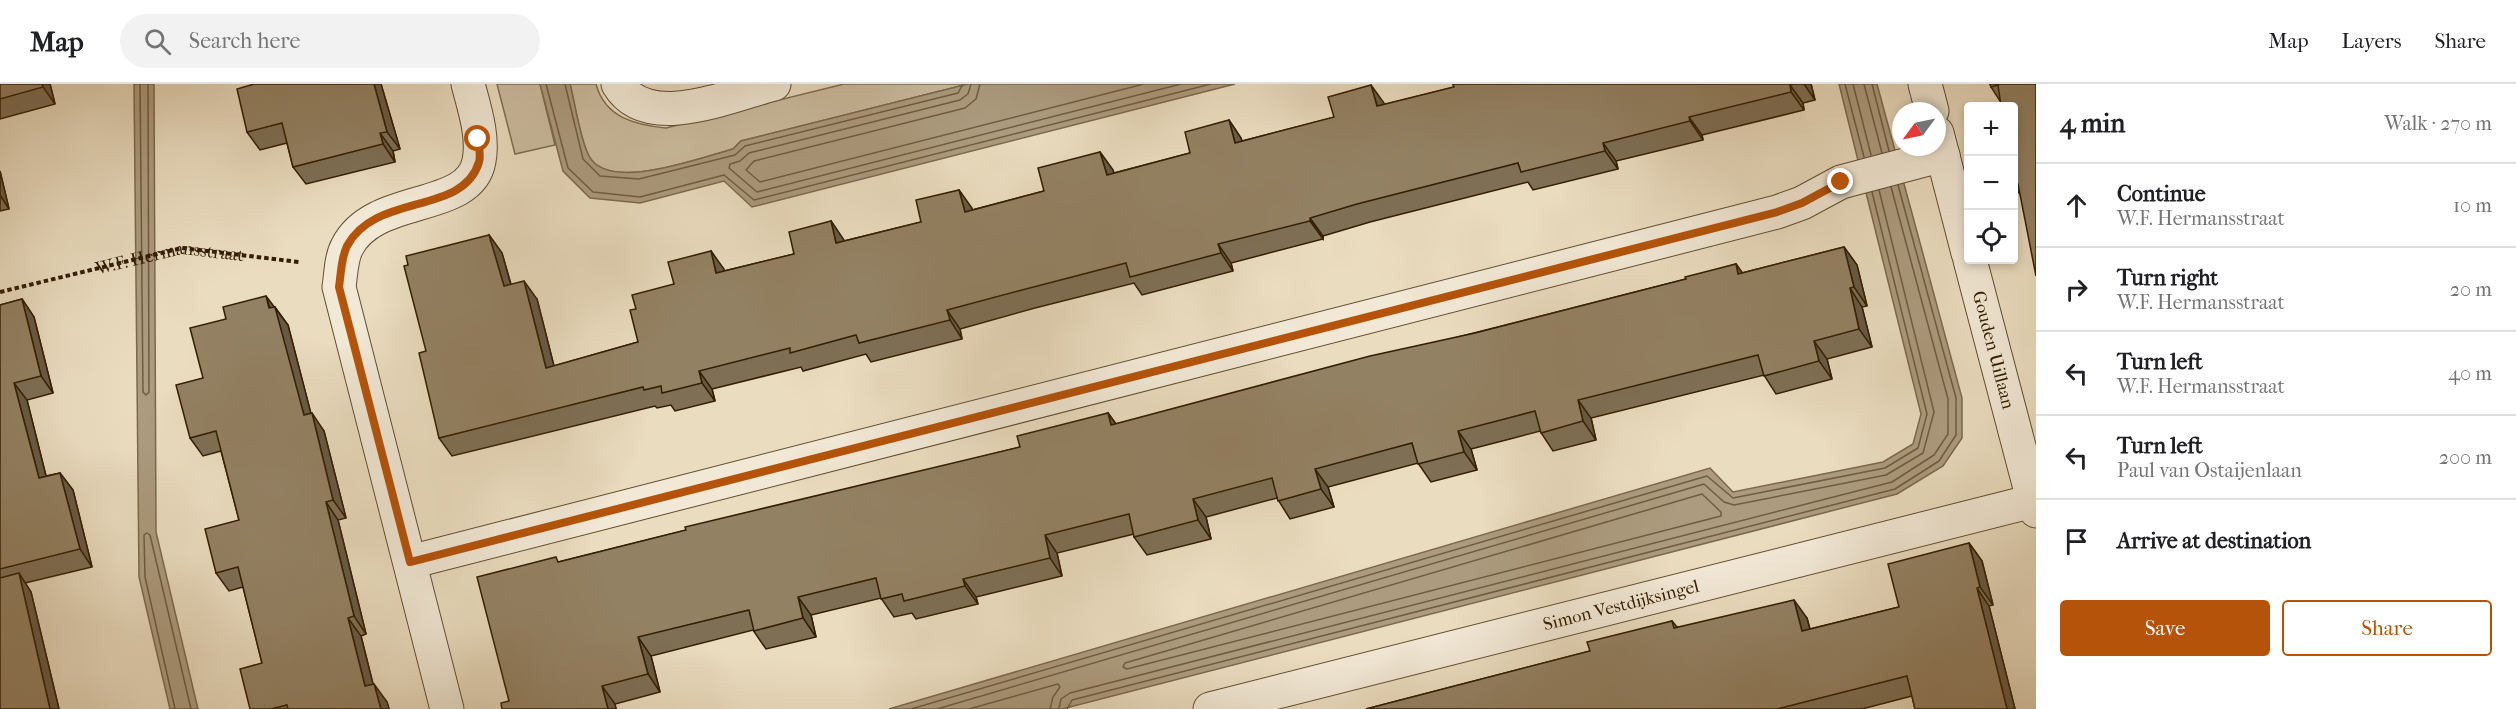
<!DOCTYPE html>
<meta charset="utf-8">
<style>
body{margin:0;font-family:"IM FELL French Canon",serif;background:#f2f2f2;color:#202124}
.controls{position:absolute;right:18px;top:18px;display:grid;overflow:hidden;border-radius:6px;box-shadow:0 3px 9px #0003}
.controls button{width:54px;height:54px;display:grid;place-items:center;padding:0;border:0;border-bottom:2px solid #e0e0e0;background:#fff;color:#202124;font:30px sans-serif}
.compass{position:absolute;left:1892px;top:18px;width:54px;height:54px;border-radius:50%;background:#fff;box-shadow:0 3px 9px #0003;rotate:237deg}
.stop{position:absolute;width:18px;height:18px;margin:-14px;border:4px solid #b45309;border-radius:50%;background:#fff}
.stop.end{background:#b45309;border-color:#fff;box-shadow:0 2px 6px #0008}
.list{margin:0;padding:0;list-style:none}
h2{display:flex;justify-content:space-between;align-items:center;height:78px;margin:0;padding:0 24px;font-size:26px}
h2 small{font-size:20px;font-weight:400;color:#757577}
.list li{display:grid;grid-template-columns:39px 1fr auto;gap:18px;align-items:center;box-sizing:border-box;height:84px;padding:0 24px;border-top:2px solid #e0e0e0}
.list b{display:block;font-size:22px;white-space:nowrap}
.list p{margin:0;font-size:20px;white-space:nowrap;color:#757577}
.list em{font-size:20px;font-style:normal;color:#757577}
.actions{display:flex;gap:12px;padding:18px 24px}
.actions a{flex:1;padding:14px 0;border:2px solid #b45309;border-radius:6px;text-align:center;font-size:21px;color:#b45309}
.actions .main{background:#b45309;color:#fff}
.icon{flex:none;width:33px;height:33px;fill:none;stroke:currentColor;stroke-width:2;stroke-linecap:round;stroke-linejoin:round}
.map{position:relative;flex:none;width:2036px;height:625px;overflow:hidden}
header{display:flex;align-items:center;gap:36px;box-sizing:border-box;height:84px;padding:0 30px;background:#fff;border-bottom:2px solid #e0e0e0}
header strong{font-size:28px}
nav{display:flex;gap:33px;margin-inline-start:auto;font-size:21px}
.search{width:420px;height:54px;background:#f2f2f2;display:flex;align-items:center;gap:15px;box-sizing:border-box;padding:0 21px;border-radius:33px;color:#757577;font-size:22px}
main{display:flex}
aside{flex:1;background:#fff}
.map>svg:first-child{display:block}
.green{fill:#cbbc9f;stroke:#806d50;stroke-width:1.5}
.water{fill:#ac9b7e;stroke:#7c694c;stroke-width:1.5}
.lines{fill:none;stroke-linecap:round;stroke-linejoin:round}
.shore{stroke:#705c3f;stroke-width:1.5}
.street-casing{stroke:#624e30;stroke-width:35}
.path{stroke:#341e00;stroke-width:4;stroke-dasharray:4.5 3;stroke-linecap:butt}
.street{stroke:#f1e8d5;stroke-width:33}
.wall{fill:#7e6f55;stroke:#341e00;stroke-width:1.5}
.shaded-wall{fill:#675a45;stroke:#341e00;stroke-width:1.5}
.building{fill:#938163;stroke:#341e00;stroke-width:1.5}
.route{stroke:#b45309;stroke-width:8}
.labels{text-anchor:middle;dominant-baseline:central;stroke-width:5;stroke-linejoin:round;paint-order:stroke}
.street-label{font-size:18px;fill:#341e00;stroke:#f1e8d5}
</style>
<header>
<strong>Map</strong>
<div class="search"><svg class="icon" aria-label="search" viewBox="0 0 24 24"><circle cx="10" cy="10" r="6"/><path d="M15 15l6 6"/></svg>Search here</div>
<nav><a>Map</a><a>Layers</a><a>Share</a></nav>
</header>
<main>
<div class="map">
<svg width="2036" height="625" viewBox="0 0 2036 625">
<rect width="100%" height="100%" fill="#eadcbf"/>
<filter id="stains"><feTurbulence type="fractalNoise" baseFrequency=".00333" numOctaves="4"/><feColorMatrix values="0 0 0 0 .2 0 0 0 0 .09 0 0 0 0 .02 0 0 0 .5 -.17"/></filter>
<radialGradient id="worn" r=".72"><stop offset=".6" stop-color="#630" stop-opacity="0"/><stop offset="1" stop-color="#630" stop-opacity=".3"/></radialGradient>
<g class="green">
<path d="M497 0H540L555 61 515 70Z"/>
<path d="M570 0H596C605 34 636 41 666 44L844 0H968L741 57 733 65C702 73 608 109 589 72 580 56 575 19 570 0Z"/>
</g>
<g class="water">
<path d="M134 0H154L156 448 198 625H170L139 493Z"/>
<path d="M540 0H570C575 19 580 56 589 72 608 109 702 73 733 65L741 57 968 0H1235L752 123 724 97 640 119 590 114 563 87Z"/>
<path d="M1839 0H1877L1962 314V354L1943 382 1897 410 1062 625H889L1710 384 1733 408 1883 378 1913 360 1921 330Z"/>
</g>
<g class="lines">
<g class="shore">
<path d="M140 0 143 308 146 311 149 308 148 0"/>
<path d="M546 0 568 84 593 108 640 113 724 91 754 116 1211 0"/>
<path d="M565 0 583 75 600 92 639 95 735 71 745 62 958 9 963 0"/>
<path d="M971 0 968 10 960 16 749 69 740 77 730 80 729 84 757 108 1181 0"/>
<path d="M980 0 976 15 965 24 754 77 746 86 760 98 1144 0"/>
<path d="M1845 0 1864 73"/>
<path d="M1853 0 1871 71"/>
<path d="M1864 0 1882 69"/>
<path d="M1872 0 1889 67"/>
<path d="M1702 410 1721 428V432L1127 585 1123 583 1125 579Z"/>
<path d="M175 625 145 493 144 451 147 449 150 451 191 625"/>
<path d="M911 625 1707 392 1733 414 1885 384 1918 364 1927 330 1872 108"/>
<path d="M937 625 1704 400 1724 418 1734 421 1886 391 1923 369 1934 328 1879 106"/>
<path d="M969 625 1058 600 1060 603 1053 613 1050 625"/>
<path d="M1059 625 1061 615 1070 609 1892 398 1934 371 1948 350V315L1891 103"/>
<path d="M1067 625 1072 616 1895 405 1939 377 1956 351V314L1898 101"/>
</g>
<g class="street-casing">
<g id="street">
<path d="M618 0C647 49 731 11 774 0"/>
<path d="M1925 0 1932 27"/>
<path d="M1937 49 1968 169"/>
<path id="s2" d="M1970 176 2036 427"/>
<path d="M410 478 1777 128 1802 119 1841 98 1943 71"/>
<path d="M447 625 339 203C341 190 341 174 347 163 374 109 470 129 479 77 484 53 474 23 468 0"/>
<path id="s3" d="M1210 625 2033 417"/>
</g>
</g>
<path class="path" id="s1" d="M0 208 182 164 299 178"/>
<use href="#street" class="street"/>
</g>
<g class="wall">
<path d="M0 0H50L55 20 0 35Z"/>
<path d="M381 0 400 65 393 67 395 78 306 100 293 83 287 59 260 66 247 48Z"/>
<path d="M1453 0H1811L1815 16 1803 19 1804 26 1702 51 1703 56 1616 77 1618 85 1533 106 1528 98 1370 138 1323 152V155L1231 179 1233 187 1142 211 1134 199 1035 224 960 245 962 255 871 278 866 270 803 287 801 283 712 305 715 317 675 327 671 321 657 324 655 322 452 372 439 354 426 267 489 151 502 169 511 200 537 215 554 282 638 258 636 225 674 200 711 167 724 187 794 170 831 137 844 157 921 138 959 106 972 126 1044 107 1100 68 1113 86 1114 89 1190 69 1229 36 1241 54 1242 57 1454 3Z"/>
<path d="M1990 0H2036L2020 110 2014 102 2013 22 2000 17 1991 3Z"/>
<path d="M0 87 9 125 0 127Z"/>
<path d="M1844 163 1857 181 1867 222 1862 223 1872 263 1827 275 1832 295 1776 310 1764 291 1591 334 1596 356 1553 367 1540 347 1510 355 1471 365 1477 386 1431 398 1418 379 1328 403 1334 423 1290 435 1277 414 1206 433 1211 455 1147 471 1134 453V450L1057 469 1062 492 976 513 978 520 916 535 912 529 894 533 881 514 811 531 816 553 766 565 753 546 651 572 660 608 615 620 616 625H502L509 617 559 478 1020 363 1108 329 1116 340 1686 195 1736 180 1742 189Z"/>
<path d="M22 215 34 233 53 309 27 316 46 392 60 389 73 406 92 483 25 499 31 508 59 625H0V221Z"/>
<path d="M275 223 288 241 311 330 324 347 346 434 338 436 366 550 361 552 373 600 387 618 389 625H250L262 579 243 503 229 507 216 489 239 436 221 367 203 372 190 354 203 294Z"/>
<path d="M1969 459 1982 477 1993 521 1989 522 2015 625H1915L1912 612 1862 625H1366L1590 567 1672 537 1677 543 1807 534 1810 545 1899 523Z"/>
</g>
<g class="shaded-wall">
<path d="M42 0H50L55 20 43 3Z"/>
<path d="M374 0H381L400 65 387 48Z"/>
<path d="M1804 0H1811L1815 16Z"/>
<path d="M1371 1 1384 19 1390 40 1377 22Z"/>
<path d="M1790 1 1803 19 1804 26 1791 8Z"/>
<path d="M1689 33 1702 51 1703 56 1690 37Z"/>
<path d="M1229 36 1241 54 1248 77 1235 59Z"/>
<path d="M380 49 393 67 395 78 383 60Z"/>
<path d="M1603 59 1616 77 1618 85 1605 67Z"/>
<path d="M1100 68 1113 86 1119 109 1107 91Z"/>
<path d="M0 87 9 125 0 111Z"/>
<path d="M959 106 972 124 978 146 965 128Z"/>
<path d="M1310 134 1323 152V155L1310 137Z"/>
<path d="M831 137 844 156 849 177 836 159Z"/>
<path d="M489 151 502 169 516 220 504 202Z"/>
<path d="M1218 160 1231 179 1233 187 1221 169Z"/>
<path d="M1844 163 1857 181 1867 222 1854 203Z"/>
<path d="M711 167 724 185 729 207 716 189Z"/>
<path d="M1736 180 1749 198 1738 190Z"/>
<path d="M524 197 537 215 559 302 546 284Z"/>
<path d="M1850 204 1862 223 1872 263 1859 245Z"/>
<path d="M266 212 288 241 316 349 304 331Z"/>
<path d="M22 215 34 233 53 309 41 292Z"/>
<path d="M947 226 960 245 962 255 950 236Z"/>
<path d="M1814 257 1827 275 1832 295 1819 277Z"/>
<path d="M699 287 712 305 715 317 702 299Z"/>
<path d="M14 299 27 316 51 412 39 394Z"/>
<path d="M1578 316 1591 334 1596 356 1583 337Z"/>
<path d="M312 329 324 347 346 434 333 416Z"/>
<path d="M1108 329 1121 347 1111 341Z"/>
<path d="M1458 347 1471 365 1477 386 1464 368Z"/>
<path d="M1315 385 1328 403 1334 423 1321 405Z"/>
<path d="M60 389 73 406 92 483 80 465Z"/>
<path d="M1193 415 1206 433 1211 455 1198 436Z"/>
<path d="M326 418 338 436 366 550 354 532Z"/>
<path d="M1045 451 1057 469 1062 492 1050 474Z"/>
<path d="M1969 459 1982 477 1993 521 1980 503Z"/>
<path d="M19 489 31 508 59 625H50Z"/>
<path d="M963 495 976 513 978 520 965 502Z"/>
<path d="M1977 504 1989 522 2015 625H2007Z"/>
<path d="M798 513 811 531 816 553 803 534Z"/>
<path d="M1794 516 1807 534 1815 565 1802 547Z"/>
<path d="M348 534 361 552 378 620 365 602Z"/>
<path d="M638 553 651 572 660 608 648 590Z"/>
<path d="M374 600 387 618 389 625H381Z"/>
<path d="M602 602 615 620 616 625H608Z"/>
</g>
<g class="building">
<path d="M0 0H42L43 3 0 15Z"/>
<path d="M254 0H374L387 48 380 49 383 60 293 83 282 39 247 48 237 5Z"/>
<path d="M1453 0H1794L1790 1 1791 8 1689 33 1690 37 1603 59 1605 67 1521 88 1518 79 1357 120 1310 134V137L1218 160 1221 169 1130 193 1126 179 1022 206 947 226 950 236 859 259 856 251 790 269V264L699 287 702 299 662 309 661 302 644 306 643 303 439 354 419 269 426 267 404 182 408 181 406 172 489 151 504 202 524 197 546 284 638 258 630 226 636 225 632 211 674 200 668 178 711 167 716 189 794 170 789 148 831 137 836 159 921 138 916 116 959 106 965 128 1044 107 1038 84 1100 68 1107 91 1190 69 1185 48 1229 36 1235 59 1334 33 1328 13 1371 1 1377 22 1454 3Z"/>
<path d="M1990 0H2036V192L2018 100 2014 102 2013 22H2001L1998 1 1991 3Z"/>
<path d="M1844 163 1854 203 1850 204 1859 245 1814 257 1819 277 1764 292 1758 271 1578 316 1583 337 1541 349 1535 327 1497 337 1458 347 1464 368 1418 380 1412 359 1315 385 1321 405 1278 417 1272 394 1193 415 1198 436 1134 453 1129 430 1045 451 1050 474 963 495 965 502 904 517 902 510 881 515 876 494 798 513 803 534 754 547 749 526 638 553 648 590 602 602 608 625H502L501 619 509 617 477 493 556 473 558 478 686 446 685 443 1020 363 1017 352 1108 329 1111 341 1370 272 1475 249 1686 195 1685 193 1736 180 1738 190Z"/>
<path d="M266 212 269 224 275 223 304 331 312 329 333 416 326 418 354 532 348 534 365 602 374 600 381 625H288L287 621 271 625H250L240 585 262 579 238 483 216 489 205 445 239 436 216 347 190 354 176 301 203 294 190 244 226 235 223 223Z"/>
<path d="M22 215 41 292 14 299 39 394 60 389 80 465 0 485V221Z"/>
<path d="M1969 459 1980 503 1977 504 2007 625H1915L1907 592 1777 625H1366L1590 567 1587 558 1672 537 1674 544 1794 516 1802 547 1899 523 1888 480Z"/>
<path d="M19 489 50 625H0V494Z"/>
</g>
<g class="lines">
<path class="route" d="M478 55C479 62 481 72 479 78 463 132 376 108 347 162 341 174 341 190 339 203L410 478 1777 128 1802 119 1841 98"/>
</g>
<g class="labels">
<g class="street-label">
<text stroke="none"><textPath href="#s1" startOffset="174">W.F. Hermansstraat</textPath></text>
<text stroke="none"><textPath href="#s2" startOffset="93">Gouden Uillaan</textPath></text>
<text stroke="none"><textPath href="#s3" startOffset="424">Simon Vestdijksingel</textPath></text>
</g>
</g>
<rect width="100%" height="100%" filter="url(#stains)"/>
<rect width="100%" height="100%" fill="url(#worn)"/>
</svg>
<div class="controls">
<button>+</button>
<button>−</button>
<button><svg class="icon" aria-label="locate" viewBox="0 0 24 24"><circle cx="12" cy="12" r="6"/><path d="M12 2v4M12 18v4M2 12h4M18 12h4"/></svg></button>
</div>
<svg class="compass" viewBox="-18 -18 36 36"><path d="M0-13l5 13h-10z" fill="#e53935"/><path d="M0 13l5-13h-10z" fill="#757577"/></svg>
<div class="stop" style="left:478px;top:55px"></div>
<div class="stop end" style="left:1841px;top:98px"></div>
</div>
<aside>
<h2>4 min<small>Walk · 270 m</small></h2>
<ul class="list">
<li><svg class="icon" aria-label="ahead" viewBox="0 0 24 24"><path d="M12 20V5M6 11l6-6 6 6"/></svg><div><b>Continue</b><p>W.F. Hermansstraat</p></div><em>10 m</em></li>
<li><svg class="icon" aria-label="right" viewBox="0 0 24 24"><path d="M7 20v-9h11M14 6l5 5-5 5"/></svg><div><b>Turn right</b><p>W.F. Hermansstraat</p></div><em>20 m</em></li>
<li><svg class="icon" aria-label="left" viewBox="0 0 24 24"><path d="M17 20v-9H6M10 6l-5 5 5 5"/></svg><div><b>Turn left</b><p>W.F. Hermansstraat</p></div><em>40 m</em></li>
<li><svg class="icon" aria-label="left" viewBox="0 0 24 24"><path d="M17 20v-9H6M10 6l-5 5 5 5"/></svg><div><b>Turn left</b><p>Paul van Ostaijenlaan</p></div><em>200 m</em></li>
<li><svg class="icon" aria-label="arrive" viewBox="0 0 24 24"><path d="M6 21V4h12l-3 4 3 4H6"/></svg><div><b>Arrive at destination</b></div></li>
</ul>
<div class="actions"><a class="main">Save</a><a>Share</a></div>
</aside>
</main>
